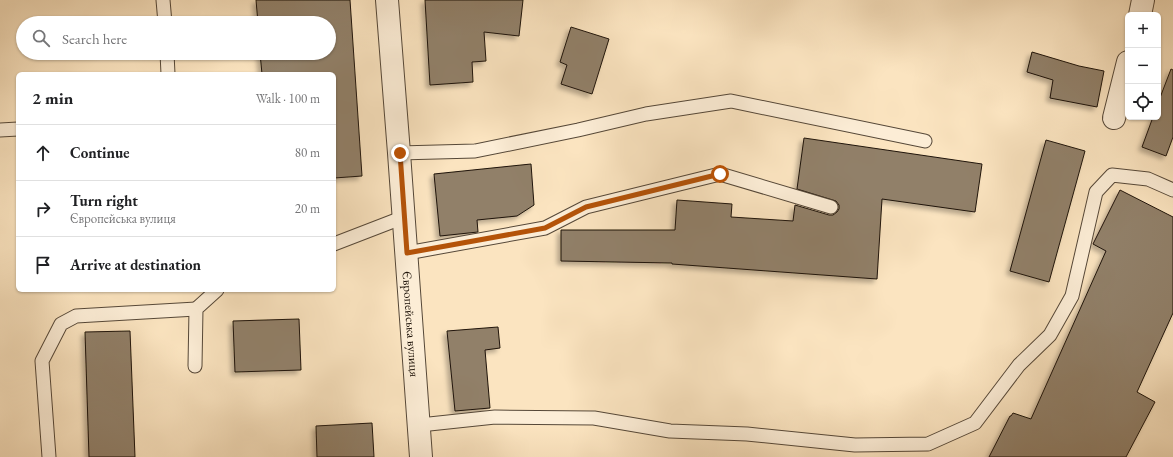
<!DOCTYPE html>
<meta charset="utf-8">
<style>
body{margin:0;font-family:"EB Garamond",serif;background:#f6f6f6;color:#202124}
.controls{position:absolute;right:12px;top:12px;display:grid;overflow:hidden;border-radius:6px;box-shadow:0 1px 3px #0004}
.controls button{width:36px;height:36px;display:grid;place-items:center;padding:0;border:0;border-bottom:1px solid #e0e0e0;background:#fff;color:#202124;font:20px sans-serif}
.stop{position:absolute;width:12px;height:12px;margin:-9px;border:3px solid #b45309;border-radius:50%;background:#fff}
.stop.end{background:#b45309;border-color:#fff;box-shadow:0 1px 4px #0008}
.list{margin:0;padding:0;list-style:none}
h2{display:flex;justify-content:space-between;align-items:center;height:52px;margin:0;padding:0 16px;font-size:17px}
h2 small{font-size:13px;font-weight:400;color:#757577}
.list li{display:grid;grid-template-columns:26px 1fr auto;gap:12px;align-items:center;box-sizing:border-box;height:56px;padding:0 16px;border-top:1px solid #e0e0e0}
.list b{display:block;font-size:15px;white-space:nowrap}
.list p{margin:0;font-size:13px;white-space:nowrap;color:#757577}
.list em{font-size:13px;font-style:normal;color:#757577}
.icon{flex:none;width:22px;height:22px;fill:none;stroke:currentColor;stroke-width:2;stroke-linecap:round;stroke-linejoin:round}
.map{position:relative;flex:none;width:1173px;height:457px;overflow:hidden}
.search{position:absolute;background:#fff;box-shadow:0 1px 3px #0004;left:16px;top:16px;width:320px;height:44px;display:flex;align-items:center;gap:10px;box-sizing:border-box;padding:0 14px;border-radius:22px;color:#757577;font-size:15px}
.panel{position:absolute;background:#fff;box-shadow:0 1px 3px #0004;left:16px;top:72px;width:320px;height:220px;border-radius:6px}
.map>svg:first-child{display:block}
.building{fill:#918069;stroke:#1f140a;filter:url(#shadow)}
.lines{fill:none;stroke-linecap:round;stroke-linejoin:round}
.lane-casing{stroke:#564838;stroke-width:15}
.street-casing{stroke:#564838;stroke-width:24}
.lane{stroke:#fcedd6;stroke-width:13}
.street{stroke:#fcedd6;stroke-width:22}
.route{stroke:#b45309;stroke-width:5}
.labels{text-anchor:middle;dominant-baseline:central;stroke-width:3;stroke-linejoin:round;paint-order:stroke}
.street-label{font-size:13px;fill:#1f140a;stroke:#fcedd6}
</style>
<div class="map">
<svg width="1173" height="457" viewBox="0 0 1173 457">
<defs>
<filter id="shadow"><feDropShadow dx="-3.5" dy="3.5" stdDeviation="2" flood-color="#0004"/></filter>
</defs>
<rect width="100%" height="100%" fill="#fbe4c0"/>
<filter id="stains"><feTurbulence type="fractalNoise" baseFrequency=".005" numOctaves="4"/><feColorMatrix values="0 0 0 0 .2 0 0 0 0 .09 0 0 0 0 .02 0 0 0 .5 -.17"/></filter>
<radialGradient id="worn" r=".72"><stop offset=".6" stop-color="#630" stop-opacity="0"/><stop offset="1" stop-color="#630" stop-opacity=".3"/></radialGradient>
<g class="building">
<path d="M256 0H350L362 176 334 178V74H262L260 53H329V23H258Z"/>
<path d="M425 0H523L519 36 484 32 486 61 472 62 473 82 430 85Z"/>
<path d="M571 27 609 39 592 94 561 84 567 65 560 62Z"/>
<path d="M1032 52 1079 66 1104 71 1097 107 1050 98 1053 80 1027 72Z"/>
<path d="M1171 69 1173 70V137L1166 156 1142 147 1153 117H1158V103Z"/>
<path d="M804 138 982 164 975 212 882 199 877 279 672 264V263L561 261V230H675L677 200 732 204 731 217 793 221 795 205 829 215H833L837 212 839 209V205L836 201 797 189Z"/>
<path d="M1046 140 1085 151 1049 282 1010 271Z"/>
<path d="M531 164 534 205 517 216 477 220 478 232 440 236 434 174Z"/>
<path d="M1120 190 1173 217V313L1137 392 1155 402 1126 457H989L1010 416H1011L1013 413 1031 419 1106 251 1093 244Z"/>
<path d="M299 319 301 370 235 372 233 321Z"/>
<path d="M498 327 500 348 485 350 490 408 455 411 447 331Z"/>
<path d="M130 331 135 457H89L85 332Z"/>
<path d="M372 423 374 457H317L316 426Z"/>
</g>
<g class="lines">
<g class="lane-casing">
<g id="lane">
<path d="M163 0 165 23"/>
<path d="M167 53 168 74"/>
<path d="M0 130 18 129"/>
<path d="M399 153 475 151 578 130 646 114 731 101 925 141"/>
<path d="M334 244 404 217"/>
<path d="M407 253 545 228 586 207 720 174 831 207"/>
<path d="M195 366 196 309 217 290"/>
<path d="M420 425 495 417 594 418 670 431 747 434 855 445 928 444 975 423 1019 365 1050 335 1072 296 1096 192 1112 175 1148 179 1173 190"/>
<path d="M49 457 42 361 61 324 76 316 196 309"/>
</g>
</g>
<g class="street-casing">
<g id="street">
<path id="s1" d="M387 0 399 153 421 457"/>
<path d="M1140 15 1143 0"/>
<path d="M1114 118 1128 62"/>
</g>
</g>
<use href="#lane" class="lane"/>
<use href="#street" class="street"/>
</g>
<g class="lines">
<path class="route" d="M400 153 407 253 545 228 586 207 720 174"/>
</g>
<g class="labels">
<g class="street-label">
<text stroke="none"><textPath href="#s1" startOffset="325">Європейська вулиця</textPath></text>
</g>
</g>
<rect width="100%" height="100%" filter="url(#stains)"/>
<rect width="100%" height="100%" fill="url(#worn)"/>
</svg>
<div class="controls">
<button>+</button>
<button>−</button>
<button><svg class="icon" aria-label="locate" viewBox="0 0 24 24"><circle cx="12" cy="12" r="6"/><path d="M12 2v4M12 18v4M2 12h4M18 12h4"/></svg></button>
</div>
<div class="stop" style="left:720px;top:174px"></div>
<div class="stop end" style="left:400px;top:153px"></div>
<div class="search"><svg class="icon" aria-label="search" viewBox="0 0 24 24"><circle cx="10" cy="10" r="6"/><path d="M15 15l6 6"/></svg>Search here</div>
<section class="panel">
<h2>2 min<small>Walk · 100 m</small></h2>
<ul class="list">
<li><svg class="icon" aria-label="ahead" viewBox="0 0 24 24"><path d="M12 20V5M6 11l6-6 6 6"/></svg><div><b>Continue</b></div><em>80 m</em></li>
<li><svg class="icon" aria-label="right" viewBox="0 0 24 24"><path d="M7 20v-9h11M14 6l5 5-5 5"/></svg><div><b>Turn right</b><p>Європейська вулиця</p></div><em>20 m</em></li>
<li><svg class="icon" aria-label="arrive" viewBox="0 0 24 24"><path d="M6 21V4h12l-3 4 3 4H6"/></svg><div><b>Arrive at destination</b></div></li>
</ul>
</section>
</div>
